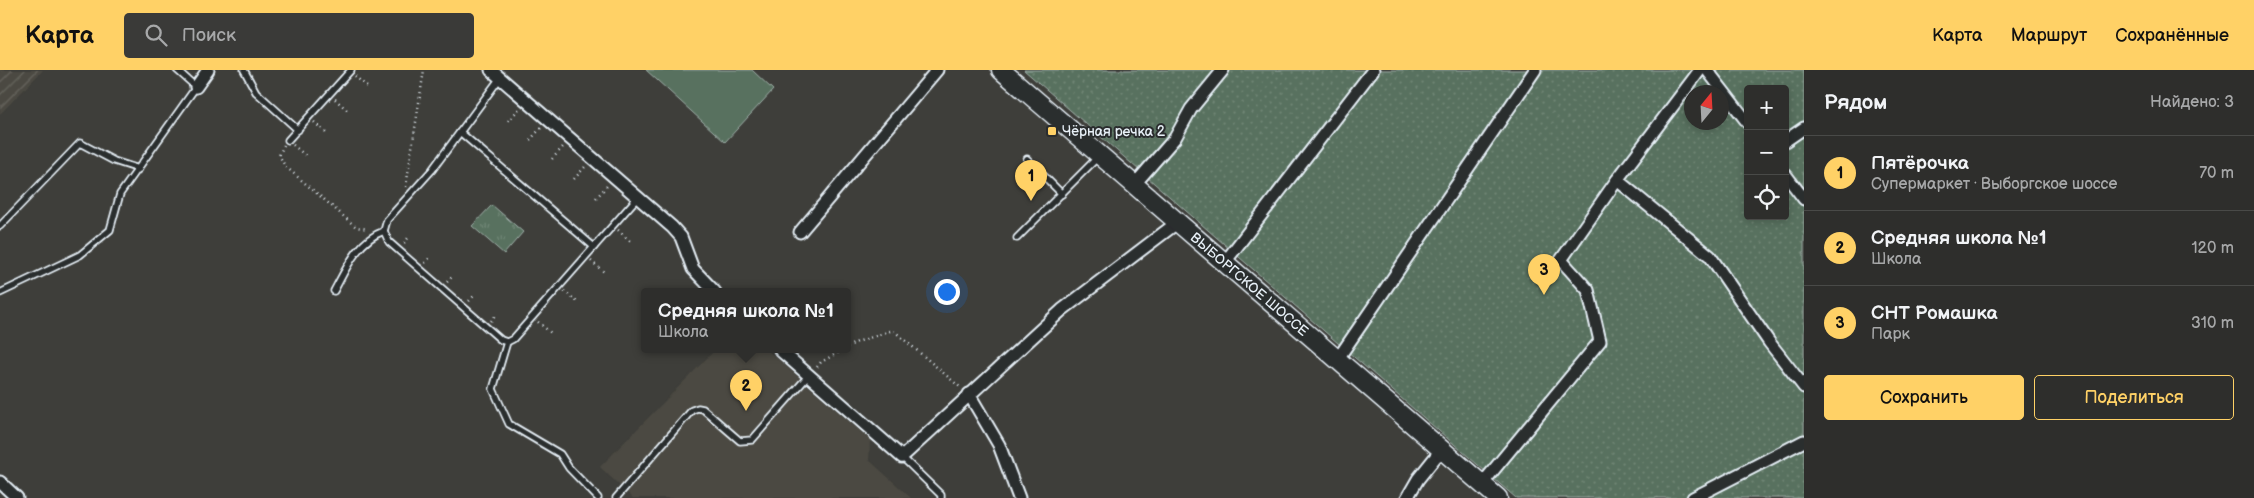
<!DOCTYPE html>
<html lang="ru">
<meta charset="utf-8">
<style>
body{margin:0;font-family:"Balsamiq Sans",sans-serif;background:#3a3a38;color:#f1f3f6}
.controls{position:absolute;right:15px;top:15px;display:grid;overflow:hidden;border-radius:5px;box-shadow:0 2px 8px #0003}
.controls button{width:45px;height:45px;display:grid;place-items:center;padding:0;border:0;border-bottom:1px solid #494a48;background:#2e2e2c;color:#f1f3f6;font:25px sans-serif}
.compass{position:absolute;left:1684px;top:15px;width:45px;height:45px;border-radius:50%;background:#2e2e2c;box-shadow:0 2px 8px #0003;rotate:18deg}
.you{position:absolute;left:946px;top:221px;width:18px;height:18px;margin:-12px;border:4px solid #fff;border-radius:50%;background:#1a73e8;box-shadow:0 0 0 8px #1a73e833}
.badge{display:grid;place-items:center;width:32px;height:32px;border-radius:50%;background:#ffd166;color:#111;font-size:16px;font-weight:700}
.pin{position:absolute;translate:-50% -41px;filter:drop-shadow(0 1px 2px #0008)}
.pin::after{content:'';position:absolute;top:26px;width:18px;height:15px;background:inherit;clip-path:polygon(0 0,100% 0,50% 100%)}
.popup{position:absolute;left:641px;top:218px;width:210px;height:65px;box-sizing:border-box;display:grid;place-content:center;border-radius:5px;background:#2e2e2c;filter:drop-shadow(0 1px 4px #0005);font-size:16px;white-space:nowrap;color:#a7a8a9}
.popup b{font-size:19px;color:#f1f3f6}
.popup::after{content:'';position:absolute;left:50%;top:100%;margin-left:-10px;border:10px solid transparent;border-top-color:#2e2e2c}
.list{margin:0;padding:0;list-style:none}
h2{display:flex;justify-content:space-between;align-items:center;height:65px;margin:0;padding:0 20px;font-size:21px}
h2 small{font-size:16px;font-weight:400;color:#a7a8a9}
.list li{display:grid;grid-template-columns:32px 1fr auto;gap:15px;align-items:center;box-sizing:border-box;height:75px;padding:0 20px;border-top:1px solid #494a48}
.list b{display:block;font-size:19px;white-space:nowrap}
.list p{margin:0;font-size:16px;white-space:nowrap;color:#a7a8a9}
.list em{font-size:16px;font-style:normal;color:#a7a8a9}
.actions{display:flex;gap:10px;padding:15px 20px}
.actions a{flex:1;padding:11px 0;border:1px solid #ffd166;border-radius:5px;text-align:center;font-size:18px;color:#ffd166}
.actions .main{background:#ffd166;color:#111}
.icon{flex:none;width:28px;height:28px;fill:none;stroke:currentColor;stroke-width:2;stroke-linecap:round;stroke-linejoin:round}
.map{position:relative;flex:none;width:1804px;height:428px;overflow:hidden}
header{display:flex;align-items:center;gap:30px;box-sizing:border-box;height:70px;padding:0 25px;background:#ffd166;color:#111}
header strong{font-size:24px}
nav{display:flex;gap:28px;margin-inline-start:auto;font-size:18px}
.search{width:350px;height:45px;background:#3a3a38;display:flex;align-items:center;gap:12px;box-sizing:border-box;padding:0 18px;border-radius:5px;color:#a7a8a9;font-size:19px}
main{display:flex}
aside{flex:1;background:#2e2e2c}
.map>svg:first-child{display:block}
.built{fill:#4c4a42}
.industrial{fill:url(#industrial-furrows)}
.grass{fill:url(#grass-dots);stroke:#a0b1ab;fill-rule:evenodd}
.park{fill:url(#park-tufts);stroke:#a0b1ab}
.pitch{fill:#58715e;stroke:#a0b1ab}
.lines{fill:none;stroke-linecap:round;stroke-linejoin:round}
.service-casing{stroke:#e8f1f8;stroke-width:9}
.minor-casing{stroke:#e8f1f8;stroke-width:15}
.primary-casing{stroke:#e8f1f8;stroke-width:21}
.path{stroke:#e8f1f8;stroke-width:2.5;stroke-dasharray:1 4;stroke-linecap:butt}
.service{stroke:#2a2d2e;stroke-width:5.5}
.minor{stroke:#2a2d2e;stroke-width:11}
.primary{stroke:#2a2d2e;stroke-width:18}
.poi-dot{fill:#ffd166;stroke:#2a2d2e;stroke-width:2}
.labels{text-anchor:middle;dominant-baseline:central;stroke-width:4;stroke-linejoin:round;paint-order:stroke}
.poi-label{font-size:14px;fill:#e8f1f8;stroke:#2a2d2e;text-anchor:start}
.street-label{font-size:14px;fill:#e8f1f8;stroke:#2a2d2e}
</style>
<header>
<strong>Карта</strong>
<div class="search"><svg class="icon" aria-label="search" viewBox="0 0 24 24"><circle cx="10" cy="10" r="6"/><path d="M15 15l6 6"/></svg>Поиск</div>
<nav><a>Карта</a><a>Маршрут</a><a>Сохранённые</a></nav>
</header>
<main>
<div class="map">
<svg width="1804" height="428" viewBox="0 0 1804 428">
<defs>
<pattern id="industrial-furrows" width="10" height="10" patternUnits="userSpaceOnUse" patternTransform="scale(1.25)"><rect width="10" height="10" fill="#4c4a42"/><path d="M-1 1l2-2M0 10L10 0M9 11l2-2" fill="none" stroke="#66655e"/></pattern>
<pattern id="grass-dots" width="8" height="8" patternUnits="userSpaceOnUse" patternTransform="scale(1.25)"><rect width="8" height="8" fill="#58715e"/><path d="M2 2h.1M6 6h.1" fill="none" stroke="#708676" stroke-width="1.8" stroke-linecap="round"/></pattern>
<pattern id="park-tufts" width="24" height="20" patternUnits="userSpaceOnUse" patternTransform="scale(1.25)"><rect width="24" height="20" fill="#58715e"/><path d="M3 7l-1-3M5 7V3M7 7l1-3M15 17l-1-3M17 17v-4M19 17l1-3" fill="none" stroke="#708676"/></pattern>
</defs>
<rect width="100%" height="100%" fill="#3e3e3a"/>
<filter id="ink" filterUnits="userSpaceOnUse"><feTurbulence type="fractalNoise" baseFrequency=".02" numOctaves="2"/><feDisplacementMap in="SourceGraphic" scale="10" xChannelSelector="R" yChannelSelector="G"/><feConvolveMatrix kernelMatrix="1 2 1 2 8 2 1 2 1" color-interpolation-filters="sRGB"/></filter>
<g filter="url(#ink)">
<path class="built" d="M715 280H767L870 370 869 390 911 428H633L600 397Z"/>
<path class="industrial" d="M0 0H43L0 44Z"/>
<path class="grass" d="M1024 0H1804V428H1516ZM1748 19H1785V146H1748ZM1692 22H1722V52H1692Z"/>
<path class="park" d="M492 135 523 162 504 184 472 156Z"/>
<path class="pitch" d="M646 0H752L773 20 725 72Z"/>
<g class="lines">
<g class="service-casing">
<g id="service">
<path d="M244 0 256 22 298 60"/>
<path d="M500 8 432 100 387 150 384 161 389 172 501 270 507 272 513 269 638 127"/>
<path d="M460 62 594 177"/>
<path d="M288 70 351 0"/>
<path d="M1027 89 1062 124"/>
<path d="M0 156 80 73 114 91 139 99"/>
<path d="M1017 168 1098 87"/>
<path d="M334 221C346 199 358 170 384 161"/>
<path d="M0 223 80 185 110 160 120 124 196 17 177 0"/>
<path d="M507 272 493 319 509 354 560 384 569 398 598 428"/>
<path d="M902 387 941 425V428"/>
<path d="M616 428 692 340 698 338 703 339 740 371 752 370 809 305"/>
</g>
</g>
<g class="minor-casing">
<g id="minor">
<path d="M491 0 672 157 681 167 693 199 715 222"/>
<path d="M1707 0 1748 53"/>
<path d="M196 17 208 0"/>
<path d="M1785 71 1804 58"/>
<path d="M1785 104 1804 129"/>
<path d="M1617 110 1710 186 1769 272 1804 317"/>
<path d="M1134 115 1175 68 1191 39 1223 0"/>
<path d="M800 162 937 0"/>
<path d="M1225 192 1373 0"/>
<path d="M780 280 902 387 1062 240 1178 152"/>
<path d="M1337 290 1535 0"/>
<path d="M969 324 999 375 1019 428"/>
<path d="M0 412 17 428"/>
<path d="M1482 414 1600 271 1588 220 1561 190 1617 110 1700 0"/>
<path d="M1407 428 1418 409 1442 379"/>
<path d="M1693 428 1804 371"/>
</g>
</g>
<g class="primary-casing">
<g id="primary">
<path id="s1" d="M1001 0 1498 428"/>
</g>
</g>
<g class="path">
<path d="M355 6 367 17"/>
<path d="M335 29 347 40"/>
<path d="M508 51 519 39"/>
<path d="M314 52 326 63"/>
<path d="M530 70 541 58"/>
<path d="M284 75 279 85 285 96 356 157 368 159"/>
<path d="M293 75 306 86"/>
<path d="M552 89 563 77"/>
<path d="M574 109 585 97"/>
<path d="M406 117 424 0"/>
<path d="M596 128 607 116"/>
<path d="M618 160 632 173"/>
<path d="M404 173 409 167"/>
<path d="M591 191 605 203"/>
<path d="M425 193 431 186"/>
<path d="M447 212 453 206"/>
<path d="M564 221 579 233"/>
<path d="M469 231 475 225"/>
<path d="M491 251 497 244"/>
<path d="M538 252 552 264"/>
<path d="M847 277 857 272 893 260 961 318"/>
<path d="M817 297 821 292 843 280"/>
</g>
<use href="#service" class="service"/>
<use href="#minor" class="minor"/>
<use href="#primary" class="primary"/>
</g>
</g>
<rect class="poi-dot" x="1047" y="56" width="10" height="10" rx="2.5"/>
<g class="labels">
<g class="poi-label">
<text x="1062" y="61">Чёрная речка 2</text>
</g>
<g class="street-label">
<text stroke="none"><textPath href="#s1" startOffset="328">ВЫБОРГСКОЕ ШОССЕ</textPath></text>
</g>
</g>
</svg>
<div class="controls">
<button>+</button>
<button>−</button>
<button><svg class="icon" aria-label="locate" viewBox="0 0 24 24"><circle cx="12" cy="12" r="6"/><path d="M12 2v4M12 18v4M2 12h4M18 12h4"/></svg></button>
</div>
<svg class="compass" viewBox="-18 -18 36 36"><path d="M0-13l5 13h-10z" fill="#e53935"/><path d="M0 13l5-13h-10z" fill="#a7a8a9"/></svg>
<div class="you"></div>
<div class="pin badge" style="left:1031px;top:131px">1</div>
<div class="pin badge" style="left:746px;top:341px">2</div>
<div class="popup"><b>Средняя школа №1</b>Школа</div>
<div class="pin badge" style="left:1544px;top:225px">3</div>
</div>
<aside>
<h2>Рядом<small>Найдено: 3</small></h2>
<ul class="list">
<li><span class="badge">1</span><div><b>Пятёрочка</b><p>Супермаркет · Выборгское шоссе</p></div><em>70 m</em></li>
<li><span class="badge">2</span><div><b>Средняя школа №1</b><p>Школа</p></div><em>120 m</em></li>
<li><span class="badge">3</span><div><b>СНТ Ромашка</b><p>Парк</p></div><em>310 m</em></li>
</ul>
<div class="actions"><a class="main">Сохранить</a><a>Поделиться</a></div>
</aside>
</main>
